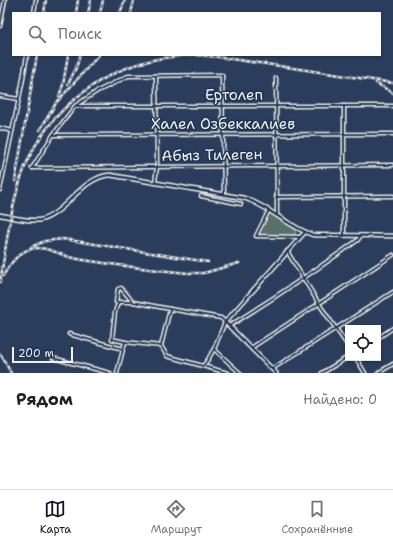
<!DOCTYPE html>
<html lang="ru">
<meta charset="utf-8">
<style>
body{margin:0;font-family:"Shantell Sans",sans-serif;background:#f2f2f2;color:#202124}
.controls{position:absolute;right:12px;bottom:12px;display:grid;overflow:hidden;border-radius:0px;box-shadow:0 1px 3px #0004}
.controls button{width:36px;height:36px;display:grid;place-items:center;padding:0;border:0;border-bottom:1px solid #e0e0e0;background:#fff;color:#202124;font:20px sans-serif}
.scale{position:absolute;left:12px;bottom:10px;width:61px;box-sizing:border-box;padding-left:4px;border:2px solid #f4f1e8;border-top:0;font-size:11px;line-height:14px;white-space:nowrap;color:#f4f1e8;-webkit-text-stroke:3px #1d3557;paint-order:stroke}
.list{margin:0;padding:0;list-style:none}
h2{display:flex;justify-content:space-between;align-items:center;height:52px;margin:0;padding:0 16px;font-size:17px}
h2 small{font-size:13px;font-weight:400;color:#757577}
.icon{flex:none;width:22px;height:22px;fill:none;stroke:currentColor;stroke-width:2;stroke-linecap:round;stroke-linejoin:round}
.map{position:relative;flex:none;width:393px;height:373px;overflow:hidden}
.search{position:absolute;background:#fff;box-shadow:0 1px 3px #0004;left:12px;right:12px;top:12px;height:44px;display:flex;align-items:center;gap:10px;box-sizing:border-box;padding:0 14px;border-radius:0px;color:#757577;font-size:15px}
.sheet{height:116px;background:#fff}
nav{display:flex;justify-content:space-around;align-items:center;box-sizing:border-box;height:56px;border-top:1px solid #e0e0e0;background:#fff;font-size:11px;color:#757577}
nav a{display:grid;justify-items:center;gap:2px}
nav .on{color:#111827}
.map>svg:first-child{display:block}
.green{fill:#596f6b;stroke:#a6b0aa}
.lines{fill:none;stroke-linecap:round;stroke-linejoin:round}
.street-casing{stroke:#f4f1e8;stroke-width:5}
.secondary-casing{stroke:#f4f1e8;stroke-width:5.5}
.street{stroke:#1d3557;stroke-width:2}
.secondary{stroke:#1d3557;stroke-width:2.5}
.rail-casing{stroke:#f4f1e8;stroke-width:2.5}
.rail{stroke:#1d3557;stroke-width:1;stroke-dasharray:3;stroke-linecap:butt}
.labels{text-anchor:middle;dominant-baseline:central;stroke-width:3;stroke-linejoin:round;paint-order:stroke}
.street-label{font-size:15px;fill:#f4f1e8;stroke:#1d3557}
</style>
<div class="map">
<svg width="393" height="373" viewBox="0 0 393 373">
<rect width="100%" height="100%" fill="#2a3d5c"/>
<filter id="ink" filterUnits="userSpaceOnUse"><feTurbulence type="fractalNoise" baseFrequency=".025" numOctaves="2"/><feDisplacementMap in="SourceGraphic" scale="8" xChannelSelector="R" yChannelSelector="G"/><feConvolveMatrix kernelMatrix="1 2 1 2 8 2 1 2 1" color-interpolation-filters="sRGB"/></filter>
<g filter="url(#ink)">
<path class="green" d="M269 213 294 228 296 232 295 234 291 236 257 235Z"/>
<g class="lines">
<g class="street-casing">
<g id="street">
<path d="M34 13 36 0"/>
<path d="M0 26 5 0"/>
<path d="M276 78 277 215"/>
<path d="M0 96 19 99"/>
<path d="M76 106H393"/>
<path d="M344 106V236"/>
<path d="M0 128 12 131"/>
<path d="M53 135 393 134"/>
<path d="M32 168 393 165"/>
<path d="M32 168 53 135 75 106 96 92 128 76 222 75 224 194"/>
<path d="M155 182 157 167 156 76"/>
<path d="M0 190 22 84 27 55"/>
<path d="M201 196 241 204"/>
<path d="M276 197 393 196"/>
<path d="M269 210 256 236 300 237"/>
<path d="M287 251 319 304 348 346"/>
<path d="M133 302 121 288 118 289 116 302H133L170 309"/>
<path d="M118 303 115 312 112 339 125 342 161 346 167 356 228 373"/>
<path d="M229 326C273 299 316 270 358 240L360 236"/>
<path d="M69 334 123 349"/>
<path d="M378 338 393 328"/>
<path d="M161 346 170 309 221 318 225 322 214 349 240 373"/>
<path d="M251 348 393 255"/>
<path d="M53 358 110 373"/>
<path d="M356 358 365 373"/>
<path d="M203 366 207 361 214 349"/>
<path d="M272 369 393 292"/>
<path d="M117 373 125 342"/>
<path d="M322 373 348 357"/>
<path d="M378 373 393 364"/>
</g>
</g>
<g class="secondary-casing">
<g id="secondary">
<path d="M0 215C12 217 28 222 40 220 65 215 81 177 110 175L244 198C269 206 288 227 313 235L393 236"/>
<path d="M276 373 225 322 305 232"/>
</g>
</g>
<use href="#street" class="street"/>
<use href="#secondary" class="secondary"/>
<g class="rail-casing">
<g id="rail">
<path d="M44 13 46 0"/>
<path d="M76 13 78 0"/>
<path d="M88 13 91 0"/>
<path d="M100 13 103 0"/>
<path d="M120 13 125 0"/>
<path d="M131 13 134 0"/>
<path d="M195 55 218 57 393 83"/>
<path d="M376 83 393 93"/>
<path d="M68 84 76 68 80 55"/>
<path d="M59 96 63 85 68 55"/>
<path d="M40 130 56 103 99 55"/>
<path d="M15 181 37 55"/>
<path d="M31 247 45 241 63 239 208 262"/>
<path d="M3 276C9 265 17 253 30 249 44 245 56 253 69 257 76 259 83 260 90 261 122 266 155 270 188 273H204L239 263"/>
<path d="M0 282C6 247 10 211 21 178 40 119 93 73 153 60 166 57 179 56 192 55"/>
<path d="M0 353 11 373"/>
</g>
</g>
<use href="#rail" class="rail"/>
</g>
</g>
<g class="labels">
<g class="street-label">
<text x="234" y="95">Ертолеп</text>
<text x="223" y="124">Халел Озбеккалиев</text>
<text transform="translate(212 155) rotate(-1)">Абыз Тилеген</text>
</g>
</g>
</svg>
<div class="controls">
<button><svg class="icon" aria-label="locate" viewBox="0 0 24 24"><circle cx="12" cy="12" r="6"/><path d="M12 2v4M12 18v4M2 12h4M18 12h4"/></svg></button>
</div>
<div class="scale">200 m</div>
<div class="search"><svg class="icon" aria-label="search" viewBox="0 0 24 24"><circle cx="10" cy="10" r="6"/><path d="M15 15l6 6"/></svg>Поиск</div>
</div>
<section class="sheet">
<h2>Рядом<small>Найдено: 0</small></h2>
<ul class="list">
</ul>
</section>
<nav>
<a class="on"><svg class="icon" aria-label="map" viewBox="0 0 24 24"><path d="M3 6l6-2 6 2 6-2v14l-6 2-6-2-6 2zM9 4v14M15 6v14"/></svg>Карта</a>
<a><svg class="icon" aria-label="directions" viewBox="0 0 24 24"><path d="M12 3l9 9-9 9-9-9zM9 14v-3h6M13 9l2 2-2 2"/></svg>Маршрут</a>
<a><svg class="icon" aria-label="saved" viewBox="0 0 24 24"><path d="M7 4h10v16l-5-4-5 4z"/></svg>Сохранённые</a>
</nav>
